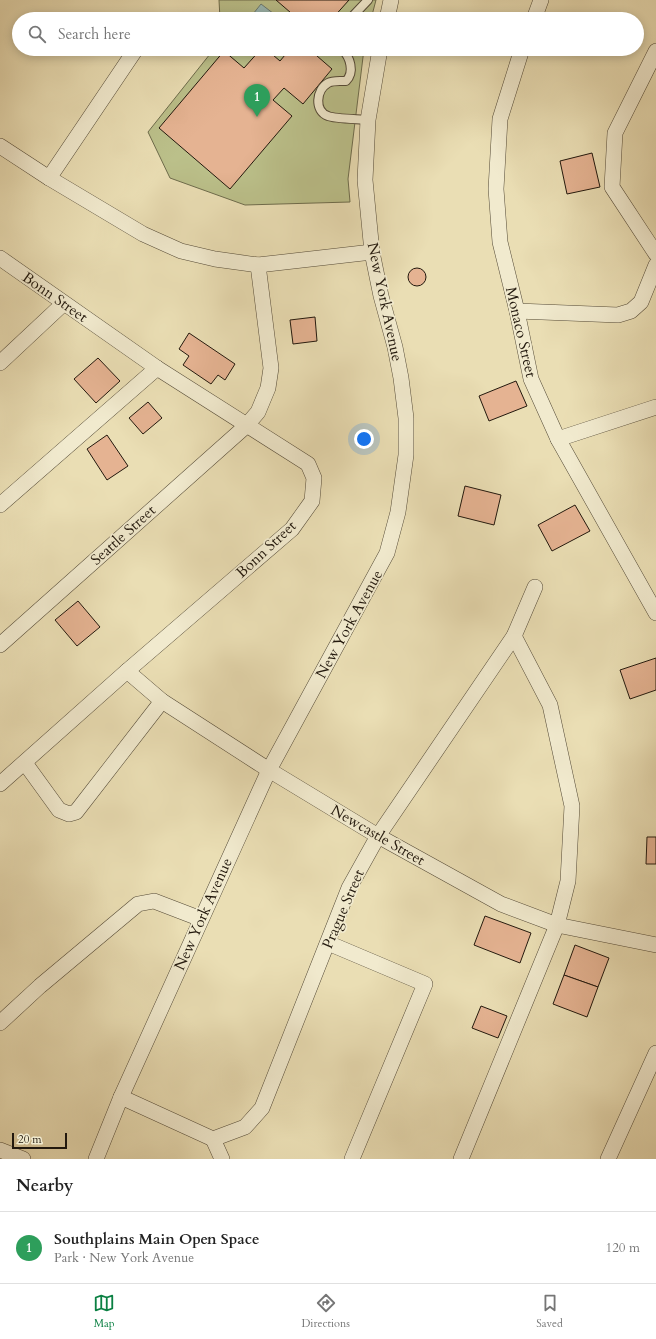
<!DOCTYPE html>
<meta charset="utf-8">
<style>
body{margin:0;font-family:Cardo,serif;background:#f6f6f6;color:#222}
.scale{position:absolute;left:12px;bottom:10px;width:55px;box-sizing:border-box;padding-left:4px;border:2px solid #22180d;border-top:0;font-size:11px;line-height:14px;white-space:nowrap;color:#22180d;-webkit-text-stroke:3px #f1eace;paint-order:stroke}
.you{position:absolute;left:364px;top:439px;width:14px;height:14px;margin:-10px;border:3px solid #fff;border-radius:50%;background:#1a73e8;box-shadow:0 0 0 6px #1a73e833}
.badge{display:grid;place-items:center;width:26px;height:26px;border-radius:50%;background:#0b8043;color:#fff;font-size:13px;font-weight:700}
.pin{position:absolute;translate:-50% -33px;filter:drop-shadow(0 1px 2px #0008)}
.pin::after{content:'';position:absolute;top:21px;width:14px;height:12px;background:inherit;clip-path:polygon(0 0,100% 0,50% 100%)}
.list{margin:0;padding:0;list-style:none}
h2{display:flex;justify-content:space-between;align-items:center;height:52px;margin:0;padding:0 16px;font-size:17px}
h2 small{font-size:13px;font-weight:400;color:#767676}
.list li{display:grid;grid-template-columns:26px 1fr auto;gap:12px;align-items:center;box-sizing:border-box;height:72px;padding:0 16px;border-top:1px solid #e0e0e0}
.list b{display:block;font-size:15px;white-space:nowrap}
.list p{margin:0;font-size:13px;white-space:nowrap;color:#767676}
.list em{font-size:13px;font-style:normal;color:#767676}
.icon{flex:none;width:22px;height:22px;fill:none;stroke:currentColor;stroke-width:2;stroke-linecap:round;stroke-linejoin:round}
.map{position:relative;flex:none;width:656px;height:1159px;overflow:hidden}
.search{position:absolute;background:#fff;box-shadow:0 2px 10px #0003;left:12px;right:12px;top:12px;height:44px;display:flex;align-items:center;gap:10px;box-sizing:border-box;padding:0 14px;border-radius:22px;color:#767676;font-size:15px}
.sheet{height:124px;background:#fff}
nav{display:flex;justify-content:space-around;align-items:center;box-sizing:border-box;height:56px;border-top:1px solid #e0e0e0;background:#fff;font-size:11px;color:#767676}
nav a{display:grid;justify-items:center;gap:2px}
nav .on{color:#0b8043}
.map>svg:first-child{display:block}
.green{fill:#bbc08a;stroke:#6e6c4c}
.water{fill:#9bbab6;stroke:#6b7972}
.building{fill:#e5b392;stroke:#22180d}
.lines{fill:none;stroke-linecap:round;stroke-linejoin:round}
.service-casing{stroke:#544a37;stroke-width:10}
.minor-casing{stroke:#544a37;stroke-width:16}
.service{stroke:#f1eace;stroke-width:8}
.minor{stroke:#f1eace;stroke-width:15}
.labels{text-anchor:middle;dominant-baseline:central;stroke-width:3.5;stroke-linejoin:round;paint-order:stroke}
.street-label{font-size:15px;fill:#22180d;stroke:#f1eace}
</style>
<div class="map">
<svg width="656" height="1159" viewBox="0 0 656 1159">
<rect width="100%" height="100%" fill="#eadeb4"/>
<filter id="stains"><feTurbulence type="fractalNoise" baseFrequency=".005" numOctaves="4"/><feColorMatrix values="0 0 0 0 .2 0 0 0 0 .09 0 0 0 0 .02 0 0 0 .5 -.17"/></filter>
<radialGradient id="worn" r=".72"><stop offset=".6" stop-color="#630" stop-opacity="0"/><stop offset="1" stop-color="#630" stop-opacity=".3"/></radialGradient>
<g class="green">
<path d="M219 0H376L371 19H220Z"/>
<path d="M214 49H364L348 179 350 202 245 205 170 178 148 132Z"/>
</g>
<path class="water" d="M261 4 278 17 277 19H249Z"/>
<g class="building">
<path d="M276 0H349L332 19H298Z"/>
<path d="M261 49H266L280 61 290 49H309L332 69 303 104 284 88 273 100 292 116 230 189 159 128 224 51 244 68Z"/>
<path d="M592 153 600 187 567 194 560 161Z"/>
<circle cx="417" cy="277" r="9"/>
<path d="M315 317 317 341 293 344 290 320Z"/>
<path d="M189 333 235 364 225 380 218 375 211 384 183 365 189 356 179 349Z"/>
<path d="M98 358 120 381 96 403 74 379Z"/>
<path d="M516 381 527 406 489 421 479 396Z"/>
<path d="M148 402 162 418 143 434 129 418Z"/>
<path d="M107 435 128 466 107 480 87 449Z"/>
<path d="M465 486 501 495 494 525 458 516Z"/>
<path d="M575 505 590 531 552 551 538 525Z"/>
<path d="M78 601 100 627 77 646 55 620Z"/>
<path d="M656 658V690L630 699 620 670Z"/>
<path d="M647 837H656V864H646Z"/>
<path d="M485 916 531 933 520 963 474 945Z"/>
<path d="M575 945 609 958 598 987 564 975Z"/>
<path d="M564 975 598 987 587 1017 553 1004Z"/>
<path d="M481 1006 507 1016 498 1038 472 1028Z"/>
</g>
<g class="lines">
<g class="service-casing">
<g id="service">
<path d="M350 19 368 0"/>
<path d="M342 49C350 57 355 72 346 81 340 81 333 80 328 83 316 90 314 111 328 116 335 119 360 119 368 120"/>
</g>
</g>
<g class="minor-casing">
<g id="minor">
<path d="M387 19 391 0"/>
<path d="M534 19 541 0"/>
<path d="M522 49 500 119 496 189 500 242 517 311 531 379 558 439 656 613"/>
<path d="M656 51 615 133 612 187 656 254"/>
<path d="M0 146 49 178 143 234 181 251 215 259 258 265 372 252"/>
<path d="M49 178 136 49"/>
<path d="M0 258 157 368 308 464 314 478 312 501 292 529 127 671 0 784"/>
<path d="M517 311 618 315 631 311 641 302 656 265"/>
<path d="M0 363 63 304"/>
<path d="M558 439 656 407"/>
<path d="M0 505 157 368"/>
<path d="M0 645 246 426 258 412 268 388 271 368 258 265"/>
<path d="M127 671 162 701 269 770 378 836 501 904 557 925 656 945"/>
<path d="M25 763 59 810 69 814 76 812 162 701"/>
<path d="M328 943 425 984 352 1159"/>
<path d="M0 1023 40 986 138 904 154 901 201 919"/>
<path d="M121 1097 213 1139 245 1127 262 1108 349 888 378 836 514 636 535 587"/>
<path d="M213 1139 222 1159"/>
<path d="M0 1150 23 1159"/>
<path d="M96 1159 121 1097 269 770 387 553 398 512 406 455V418L401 378 395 347 381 296 372 252 365 180 368 120 380 49"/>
<path d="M461 1159 557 925 568 881 572 806 550 705 514 636"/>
<path d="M608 1159 656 1053"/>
</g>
</g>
<use href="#service" class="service"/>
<use href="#minor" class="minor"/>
</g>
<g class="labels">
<g class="street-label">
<text transform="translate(55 297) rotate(35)">Bonn Street</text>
<text transform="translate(385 302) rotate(78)">New York Avenue</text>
<text transform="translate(521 332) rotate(77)">Monaco Street</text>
<text transform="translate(123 535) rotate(-42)">Seattle Street</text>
<text transform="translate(266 549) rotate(-43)">Bonn Street</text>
<text transform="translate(349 624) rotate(-61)">New York Avenue</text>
<text transform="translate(378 835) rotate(30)">Newcastle Street</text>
<text transform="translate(343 909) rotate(-67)">Prague Street</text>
<text transform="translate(203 914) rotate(-66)">New York Avenue</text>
</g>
</g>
<rect width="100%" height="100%" filter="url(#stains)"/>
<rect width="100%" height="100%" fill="url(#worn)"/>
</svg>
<div class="scale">20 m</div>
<div class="you"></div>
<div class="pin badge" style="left:257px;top:117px;background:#2e9e5b">1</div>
<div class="search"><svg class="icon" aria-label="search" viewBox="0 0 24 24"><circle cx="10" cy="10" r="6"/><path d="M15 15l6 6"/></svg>Search here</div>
</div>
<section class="sheet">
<h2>Nearby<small></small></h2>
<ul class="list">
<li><span class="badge" style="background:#2e9e5b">1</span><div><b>Southplains Main Open Space</b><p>Park · New York Avenue</p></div><em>120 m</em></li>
</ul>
</section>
<nav>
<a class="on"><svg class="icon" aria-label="map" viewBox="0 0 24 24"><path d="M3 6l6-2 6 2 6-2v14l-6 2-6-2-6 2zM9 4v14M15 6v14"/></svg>Map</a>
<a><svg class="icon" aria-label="directions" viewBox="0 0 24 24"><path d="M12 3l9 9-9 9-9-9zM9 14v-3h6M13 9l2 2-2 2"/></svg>Directions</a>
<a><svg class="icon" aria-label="saved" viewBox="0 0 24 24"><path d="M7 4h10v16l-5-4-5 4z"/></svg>Saved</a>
</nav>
